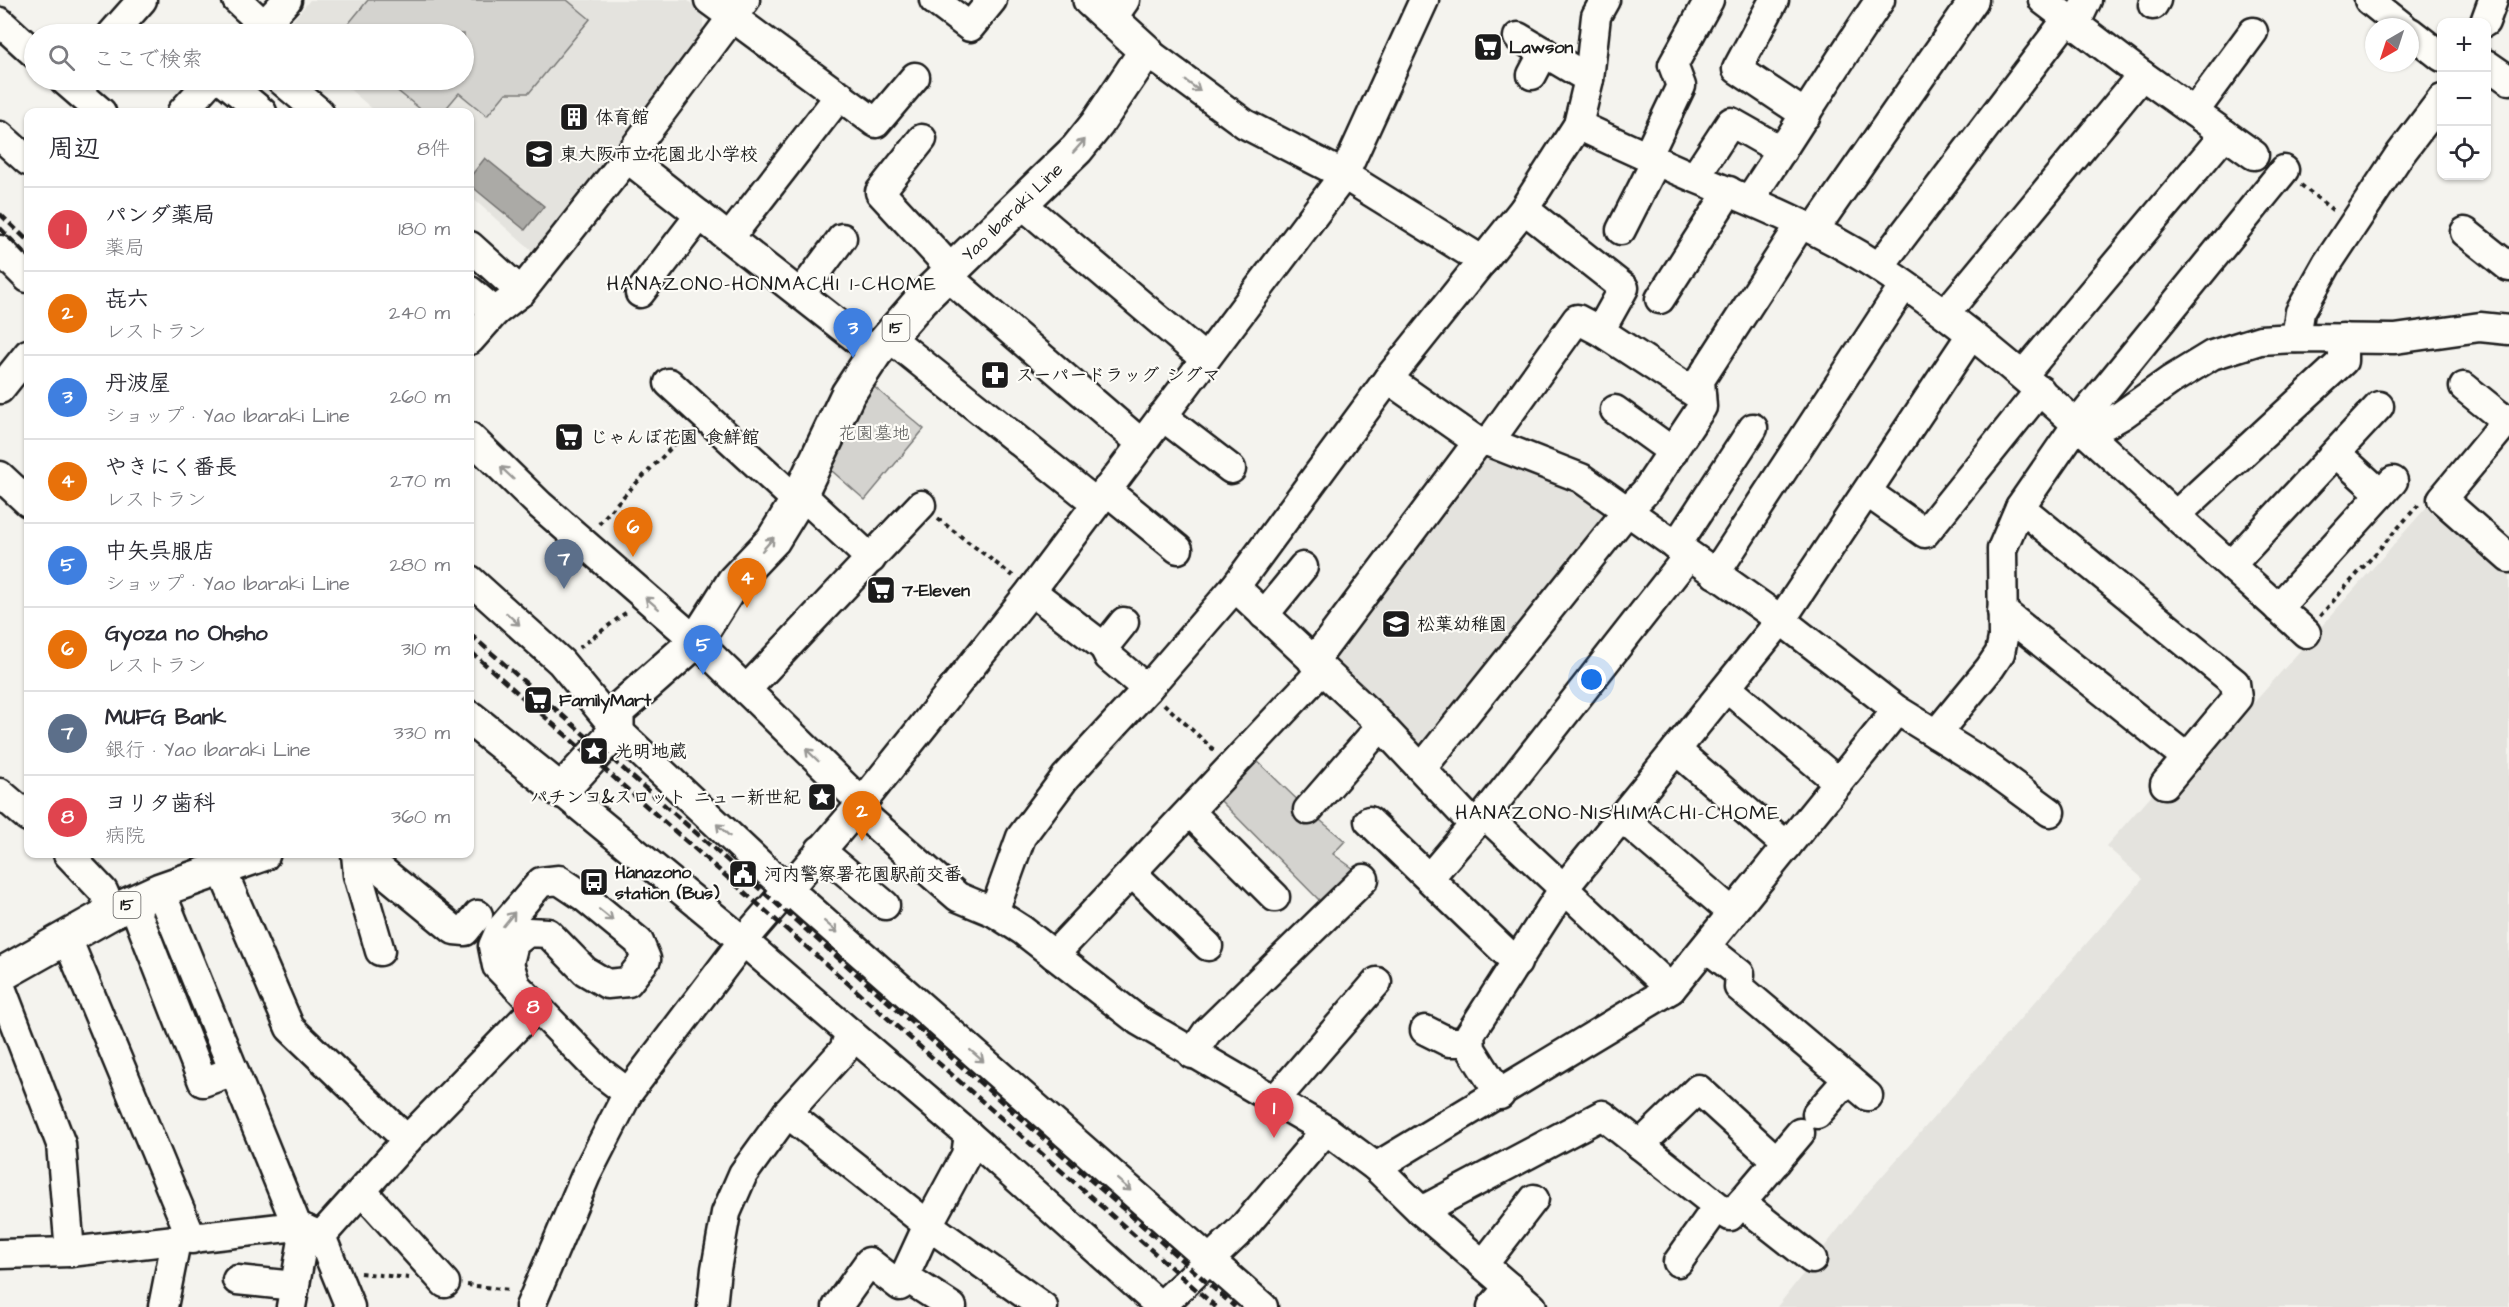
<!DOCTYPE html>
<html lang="ja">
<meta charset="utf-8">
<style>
body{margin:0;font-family:"Architects Daughter","Klee One",sans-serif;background:#f7f7f7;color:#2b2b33}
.controls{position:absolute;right:18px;top:18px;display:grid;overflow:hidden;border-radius:12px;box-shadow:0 2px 4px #0004}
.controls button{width:54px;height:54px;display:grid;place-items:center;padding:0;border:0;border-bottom:2px solid #e1e1e2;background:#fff;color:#2b2b33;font:30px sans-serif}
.compass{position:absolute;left:2365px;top:18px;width:54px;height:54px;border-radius:50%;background:#fff;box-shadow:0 2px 4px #0004;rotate:219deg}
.you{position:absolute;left:1592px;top:680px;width:21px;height:21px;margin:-15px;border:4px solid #fff;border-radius:50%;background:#1a73e8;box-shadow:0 0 0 9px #1a73e833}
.badge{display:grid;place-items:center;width:39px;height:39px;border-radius:50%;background:#1c1c1c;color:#fff;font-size:20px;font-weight:700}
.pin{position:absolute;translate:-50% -50px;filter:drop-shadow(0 2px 3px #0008)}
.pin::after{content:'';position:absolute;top:32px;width:21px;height:18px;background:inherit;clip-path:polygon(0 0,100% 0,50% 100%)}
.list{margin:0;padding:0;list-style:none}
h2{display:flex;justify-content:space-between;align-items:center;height:78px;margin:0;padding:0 24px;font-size:26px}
h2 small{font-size:20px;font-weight:400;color:#7c7c81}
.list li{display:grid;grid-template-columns:39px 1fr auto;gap:18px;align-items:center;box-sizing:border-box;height:84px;padding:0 24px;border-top:2px solid #e1e1e2}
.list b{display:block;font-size:22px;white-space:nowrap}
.list p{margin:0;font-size:20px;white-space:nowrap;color:#7c7c81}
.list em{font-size:20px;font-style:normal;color:#7c7c81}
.icon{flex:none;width:33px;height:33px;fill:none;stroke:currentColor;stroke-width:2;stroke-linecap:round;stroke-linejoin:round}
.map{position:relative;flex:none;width:2509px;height:1307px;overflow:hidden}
.search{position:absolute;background:#fff;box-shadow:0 2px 4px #0004;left:24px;top:24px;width:450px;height:66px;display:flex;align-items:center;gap:15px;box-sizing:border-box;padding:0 21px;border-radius:33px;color:#7c7c81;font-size:22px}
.panel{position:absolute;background:#fff;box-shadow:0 2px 4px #0004;left:24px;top:108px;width:450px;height:750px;border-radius:12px}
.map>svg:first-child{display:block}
.built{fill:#e4e3de}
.green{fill:#d4d3cf;stroke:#787876;stroke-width:1.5}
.water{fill:#abaaa6;stroke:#72716f;stroke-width:1.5}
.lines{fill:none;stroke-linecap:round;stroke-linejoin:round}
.minor-casing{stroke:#1c1c1c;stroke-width:33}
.major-casing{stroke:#1c1c1c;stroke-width:38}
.path{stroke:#1c1c1c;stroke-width:4;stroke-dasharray:4.5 4.5;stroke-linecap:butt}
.minor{stroke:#fdfcf7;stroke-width:28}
.major{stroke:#fdfcf7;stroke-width:33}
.rail{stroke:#1c1c1c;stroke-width:4.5;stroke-dasharray:9 4.5;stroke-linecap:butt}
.oneway{stroke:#989794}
.labels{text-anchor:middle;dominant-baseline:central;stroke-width:4.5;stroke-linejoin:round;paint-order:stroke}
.shield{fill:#fdfcf7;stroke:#605f5e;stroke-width:1.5}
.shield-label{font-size:16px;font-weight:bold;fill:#1c1c1c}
.poi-label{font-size:18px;font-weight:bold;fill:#1c1c1c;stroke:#fdfcf7;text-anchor:start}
.street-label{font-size:18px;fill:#1c1c1c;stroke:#fdfcf7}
.park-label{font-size:18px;fill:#5c5c5b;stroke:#fdfcf7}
.neighbourhood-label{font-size:20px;letter-spacing:1.5px;fill:#1c1c1c;stroke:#fdfcf7}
</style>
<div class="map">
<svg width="2509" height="1307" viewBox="0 0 2509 1307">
<rect width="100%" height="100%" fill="#f4f3ee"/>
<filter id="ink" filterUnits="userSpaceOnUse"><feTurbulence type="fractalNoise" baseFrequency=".0167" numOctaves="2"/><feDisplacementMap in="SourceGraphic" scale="12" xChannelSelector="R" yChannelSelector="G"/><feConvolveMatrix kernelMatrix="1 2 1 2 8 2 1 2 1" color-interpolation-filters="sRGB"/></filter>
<g filter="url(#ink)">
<g class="built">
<path d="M310 0H687L703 13V30L534 253 470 196V112H376L339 80H464V34H288L284 31Z"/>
<path d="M1480 454 1574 483 1615 513 1422 758 1323 662Z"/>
<path d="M2431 502 2509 569V1307H1777L1862 1199 2143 879 2106 846 2154 792 2170 798Z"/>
</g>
<g class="green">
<path d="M368 0H567L590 19 529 93H506L487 116 459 93 443 112H424L384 80H464V34H340Z"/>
<path d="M866 380 924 429 865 500 823 463Z"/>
<path d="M1254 758 1308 810 1345 841 1333 854 1361 874 1326 907 1217 797Z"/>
</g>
<path class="water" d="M485 158 544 206 525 230 470 185V177Z"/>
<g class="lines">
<g class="minor-casing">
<g id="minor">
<path d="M237 0 264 25"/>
<path d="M709 0 876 123 915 77"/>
<path d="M934 0 970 27 992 0"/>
<path d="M1774 0 1737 69 1806 115"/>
<path d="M2369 0 2403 27"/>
<path d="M2153 5 2156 0"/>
<path d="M1111 20 1125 0"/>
<path d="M0 22 34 53"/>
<path d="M2485 22 2493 0"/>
<path d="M2076 23 2087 0"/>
<path d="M2410 32 2442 57"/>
<path d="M112 34 142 0"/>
<path d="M256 34 287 0"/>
<path d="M1518 37 1589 79"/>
<path d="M1146 51 1245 124 1344 175 1483 261"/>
<path d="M2486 64 2509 80"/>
<path d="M1532 75 1544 52"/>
<path d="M2142 75 2254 155"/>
<path d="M64 80 101 112"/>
<path d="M223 80 262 112"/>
<path d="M281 80 319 112"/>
<path d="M182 112 211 80"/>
<path d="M2194 112 2253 32"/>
<path d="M1578 125C1616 143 1654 160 1693 177 1757 203 1822 230 1880 268 1988 339 2081 427 2175 515 2218 555 2262 593 2306 633"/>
<path d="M0 136 28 161"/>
<path d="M922 139 880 192 952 270"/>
<path d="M1647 157 1681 86 1673 65 1709 0"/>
<path d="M627 158 875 353"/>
<path d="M1695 177 1731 122 1782 151"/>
<path d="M1750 199C1794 133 1835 66 1880 0"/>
<path d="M1021 203 1205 359"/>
<path d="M1524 209 1624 288 1600 331 1701 397"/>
<path d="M1621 230 1656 161"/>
<path d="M1814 230 1974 0"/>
<path d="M2465 232 2509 267"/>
<path d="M730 237 840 95"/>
<path d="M470 246 521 292"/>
<path d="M0 250 28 278"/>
<path d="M1879 267 2068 18"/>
<path d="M946 275 1141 443"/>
<path d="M470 291 495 312"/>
<path d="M640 293 700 215"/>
<path d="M801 293 842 238"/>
<path d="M1660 299 1729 191"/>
<path d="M1946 313 2142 75 2043 0"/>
<path d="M889 337 1096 503"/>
<path d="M2296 338 2300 312 2327 264 2398 157 2442 99"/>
<path d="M470 340 495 312 521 292 627 158 745 0"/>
<path d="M2023 375 2225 134"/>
<path d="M1388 379 1478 442H1489L1581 478 1781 620 1897 710 1936 734 1990 668 2000 653 2003 638 2002 549 2020 507 2078 423 2284 170"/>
<path d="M669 383 797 501"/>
<path d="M2464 387 2506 421"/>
<path d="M0 389 28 354"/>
<path d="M1615 410 1673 452"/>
<path d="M1162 416 1231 469"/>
<path d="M2509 418 2442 499 2509 558"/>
<path d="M2078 423 2106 424 2122 415 2171 380 2212 355 2260 340 2296 338 2395 339 2480 327 2509 330"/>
<path d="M470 437 540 505 696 641 862 803"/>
<path d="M1489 442 1577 319 1600 331"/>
<path d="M2336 453 2381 494"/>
<path d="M0 476 28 502"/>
<path d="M1106 490 1178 549"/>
<path d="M1867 492 1925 533 2040 390"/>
<path d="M801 494 871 559"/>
<path d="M2020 507 2235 683 2237 698 2165 784"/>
<path d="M2176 515 2343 361V338"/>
<path d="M1676 546 1753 428"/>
<path d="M2231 565 2379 406"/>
<path d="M1715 574 1904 285"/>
<path d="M470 580 561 662 617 730 766 870 1263 1307"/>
<path d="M1235 587 1370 714 1474 825 1485 815 1688 556"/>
<path d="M1031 591 1104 647"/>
<path d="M2278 608 2393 481"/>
<path d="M2002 611 2187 758"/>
<path d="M1264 615 1303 567"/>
<path d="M1124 622 1104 647 1109 657 1147 689"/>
<path d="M1313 662 1478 442"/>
<path d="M1727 688 1838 782"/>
<path d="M746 690 921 505"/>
<path d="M1936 734 1983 763 2050 812"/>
<path d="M1676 750 1787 846"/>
<path d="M1422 768 1629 509 1646 491 1702 407 1700 380 1801 224"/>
<path d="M561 791 743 941 969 1135 1161 1307"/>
<path d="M0 793 28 817"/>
<path d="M857 809 958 897 994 912 1022 930 1139 1021 1326 1130 1376 1167 1421 1211 1532 1307"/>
<path d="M1308 810 1381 726"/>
<path d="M1190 812 1275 897"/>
<path d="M1485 815 1671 989"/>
<path d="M1621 817 1733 913"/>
<path d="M1369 821 1517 963"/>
<path d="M820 850 885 905"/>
<path d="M68 854 103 891 112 912"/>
<path d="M356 854 358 875 380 951"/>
<path d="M362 854 454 930 465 931 478 915"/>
<path d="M221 868 290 1028 407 1140"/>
<path d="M1132 873 1208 946"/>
<path d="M1429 878 1474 825"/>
<path d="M160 890 297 1226"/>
<path d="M133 903 203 1082 234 1071"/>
<path d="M994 912 1021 837 1065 778 1147 689 1235 587 1388 379 1524 209 1578 125 1589 79 1596 16 1605 0"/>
<path d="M66 936 192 1239"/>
<path d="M1706 947 1740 974 1739 987 1868 1096"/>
<path d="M1054 955 1322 670"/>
<path d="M0 985 61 1144 70 1252"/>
<path d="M516 986 509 963 514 943 528 932 548 933 585 971 607 984 628 982 646 959 639 942 583 896 559 880 541 882 500 930 493 946 497 966 599 1071 628 1093"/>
<path d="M1425 1030 1449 1042H1470"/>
<path d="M1192 1054 1207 1032 1364 879"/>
<path d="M1500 1095 1471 1049 1470 1034 1564 888 1781 620 1971 335"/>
<path d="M1274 1101 1377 982"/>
<path d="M787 1113 928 1225 1043 1307"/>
<path d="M1817 1114 1848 1079"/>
<path d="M1640 1145 1698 1089 1777 1161"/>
<path d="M1376 1167 1671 989 1897 710"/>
<path d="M362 1191 445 1283"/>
<path d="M1741 1203 1812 1259"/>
<path d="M1421 1211 1602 1115 1730 1216 1800 1133"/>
<path d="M321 1236 407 1140 537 1006"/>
<path d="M0 1254 70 1252 297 1226 321 1236 350 1307"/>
<path d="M1678 1262 1717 1207"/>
<path d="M1483 1265 1534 1199"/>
<path d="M904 1276 952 1307"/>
<path d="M237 1280 295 1286"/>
<path d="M163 1307 176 1241"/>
<path d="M291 1307 305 1229"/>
<path d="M530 1307 586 1175 628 1093 743 941 857 809 1031 591 1344 175 1424 0"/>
<path d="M712 1307 716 1269 726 1213 743 1174 787 1113 844 1050 850 1033"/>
<path d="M837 1307 869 1262 900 1286 928 1225 966 1155 969 1135"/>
<path d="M1160 1307 1242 1229 1326 1130"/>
<path d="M1492 1307 1509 1287"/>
</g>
</g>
<g class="major-casing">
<g id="major">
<path id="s1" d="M470 718 561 791 617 730V711L696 641 734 581 773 540 797 501 848 394 875 353 922 299 1077 149 1097 124 1146 51 1090 0"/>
<path d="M0 975 112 912 160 890 263 854"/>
</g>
</g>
<g class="path">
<path d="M2301 185 2335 212"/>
<path d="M938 519 1013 576"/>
<path d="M599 524C626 491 658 463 687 431"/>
<path d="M2320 616 2420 503"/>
<path d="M579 648 628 611"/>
<path d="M1164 704 1214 750"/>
<path d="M360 1273 409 1278"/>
<path d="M467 1285 510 1290"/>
</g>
<use href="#minor" class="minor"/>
<use href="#major" class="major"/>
<g class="rail">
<path d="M0 214 28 241"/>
<path d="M0 228 28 257"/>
<path d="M470 634 1235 1307"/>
<path d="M470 651 1216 1307"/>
</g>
</g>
<defs><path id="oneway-shaft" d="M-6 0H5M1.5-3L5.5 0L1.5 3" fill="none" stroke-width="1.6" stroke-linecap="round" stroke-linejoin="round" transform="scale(1.5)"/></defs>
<g class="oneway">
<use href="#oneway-shaft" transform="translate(1193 86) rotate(36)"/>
<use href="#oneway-shaft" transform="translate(1079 146) rotate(-48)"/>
<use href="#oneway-shaft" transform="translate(507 473) rotate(-136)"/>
<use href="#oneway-shaft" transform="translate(768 544) rotate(-49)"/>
<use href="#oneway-shaft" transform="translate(652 603) rotate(-139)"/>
<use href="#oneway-shaft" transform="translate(513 619) rotate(42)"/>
<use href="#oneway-shaft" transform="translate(812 755) rotate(-136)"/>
<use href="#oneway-shaft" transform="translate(723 830) rotate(-137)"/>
<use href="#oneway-shaft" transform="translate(606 915) rotate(39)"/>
<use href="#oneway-shaft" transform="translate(509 919) rotate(-51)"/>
<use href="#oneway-shaft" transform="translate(831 927) rotate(41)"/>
<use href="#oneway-shaft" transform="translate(977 1056) rotate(41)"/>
<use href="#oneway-shaft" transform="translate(1124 1185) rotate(41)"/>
</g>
</g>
<defs>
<g id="supermarket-square" transform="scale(1.5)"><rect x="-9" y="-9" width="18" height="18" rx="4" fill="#1c1c1c" stroke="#fdfcf7"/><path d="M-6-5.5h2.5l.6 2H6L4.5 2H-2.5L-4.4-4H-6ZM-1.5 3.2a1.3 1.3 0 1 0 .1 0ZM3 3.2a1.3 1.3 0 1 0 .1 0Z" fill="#fff"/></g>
<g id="building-square" transform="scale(1.5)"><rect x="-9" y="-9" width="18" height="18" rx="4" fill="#1c1c1c" stroke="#fdfcf7"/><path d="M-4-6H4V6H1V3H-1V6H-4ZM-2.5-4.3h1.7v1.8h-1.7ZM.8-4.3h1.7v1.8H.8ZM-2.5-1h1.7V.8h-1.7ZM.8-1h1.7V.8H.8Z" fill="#fff"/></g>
<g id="school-square" transform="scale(1.5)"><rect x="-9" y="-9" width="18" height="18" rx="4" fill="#1c1c1c" stroke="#fdfcf7"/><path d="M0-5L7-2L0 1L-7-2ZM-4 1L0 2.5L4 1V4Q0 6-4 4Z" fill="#fff"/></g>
<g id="pharmacy-square" transform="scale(1.5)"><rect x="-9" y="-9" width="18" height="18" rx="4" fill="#1c1c1c" stroke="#fdfcf7"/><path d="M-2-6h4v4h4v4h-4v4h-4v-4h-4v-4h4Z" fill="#fff"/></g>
<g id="sight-square" transform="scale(1.5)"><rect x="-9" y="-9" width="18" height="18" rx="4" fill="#1c1c1c" stroke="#fdfcf7"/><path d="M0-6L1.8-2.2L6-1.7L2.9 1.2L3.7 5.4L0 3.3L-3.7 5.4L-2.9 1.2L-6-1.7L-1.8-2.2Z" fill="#fff"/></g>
<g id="civic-square" transform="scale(1.5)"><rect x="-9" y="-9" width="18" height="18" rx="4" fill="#1c1c1c" stroke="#fdfcf7"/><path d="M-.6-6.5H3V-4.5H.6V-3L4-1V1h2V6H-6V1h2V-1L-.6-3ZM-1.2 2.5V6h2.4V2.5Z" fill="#fff"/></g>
<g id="bus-square" transform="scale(1.5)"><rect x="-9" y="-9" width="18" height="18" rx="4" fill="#1c1c1c" stroke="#fdfcf7"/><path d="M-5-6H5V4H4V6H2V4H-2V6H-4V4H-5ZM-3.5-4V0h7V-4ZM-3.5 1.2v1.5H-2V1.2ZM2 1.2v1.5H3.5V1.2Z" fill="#fff"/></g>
</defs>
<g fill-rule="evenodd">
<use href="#supermarket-square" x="1488" y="47"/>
<use href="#building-square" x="574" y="117"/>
<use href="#school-square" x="539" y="154"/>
<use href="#pharmacy-square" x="995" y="375"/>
<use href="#supermarket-square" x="569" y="437"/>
<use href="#supermarket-square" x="881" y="590"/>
<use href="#school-square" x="1396" y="624"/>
<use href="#supermarket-square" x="538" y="700"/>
<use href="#sight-square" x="594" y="751"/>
<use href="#sight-square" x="822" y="797"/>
<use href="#civic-square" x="743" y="874"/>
<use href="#bus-square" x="594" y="882"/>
</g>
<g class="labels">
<g class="shield">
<rect x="882.5" y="315" width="27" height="26" rx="4.5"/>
<rect x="113.5" y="892" width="27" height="26" rx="4.5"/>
</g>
<g class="shield-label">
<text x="896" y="328">15</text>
<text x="127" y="905">15</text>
</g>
<g class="poi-label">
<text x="1509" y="47">Lawson</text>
<text x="595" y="117">体育館</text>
<text x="560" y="154">東大阪市立花園北小学校</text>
<text x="1016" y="375">スーパードラッグ シグマ</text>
<text x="590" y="437">じゃんぼ花園 食鮮館</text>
<text x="902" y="590">7-Eleven</text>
<text x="1417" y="624">松葉幼稚園</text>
<text x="559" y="700">FamilyMart</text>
<text x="615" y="751">光明地蔵</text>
<text x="801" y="797" text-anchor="end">パチンコ&amp;スロット ニュー新世紀</text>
<text x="615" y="872">Hanazono<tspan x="615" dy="21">station (Bus)</tspan></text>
<text x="764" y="874">河内警察署花園駅前交番</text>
</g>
<g class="street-label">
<text stroke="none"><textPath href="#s1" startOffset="862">Yao Ibaraki Line</textPath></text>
</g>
<g class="park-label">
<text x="874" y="433">花園墓地</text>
</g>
<g class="neighbourhood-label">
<text x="772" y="284">HANAZONO-HONMACHI 1-CHOME</text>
<text x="1618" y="813">HANAZONO-NISHIMACHI-CHOME</text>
</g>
</g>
</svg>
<div class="controls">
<button>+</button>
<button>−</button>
<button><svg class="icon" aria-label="locate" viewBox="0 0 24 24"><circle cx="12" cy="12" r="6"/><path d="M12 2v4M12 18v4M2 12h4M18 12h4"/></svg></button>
</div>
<svg class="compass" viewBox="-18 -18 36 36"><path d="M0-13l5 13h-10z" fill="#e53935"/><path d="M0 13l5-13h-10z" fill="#7c7c81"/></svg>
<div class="you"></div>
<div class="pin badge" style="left:1274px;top:1138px;background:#e0444e">1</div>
<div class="pin badge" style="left:862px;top:841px;background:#e8710a">2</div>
<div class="pin badge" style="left:853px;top:358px;background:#3f7fe0">3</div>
<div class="pin badge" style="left:747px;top:608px;background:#e8710a">4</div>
<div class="pin badge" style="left:703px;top:675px;background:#3f7fe0">5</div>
<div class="pin badge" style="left:633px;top:557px;background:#e8710a">6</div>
<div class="pin badge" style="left:564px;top:589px;background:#5c6f8a">7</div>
<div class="pin badge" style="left:533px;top:1037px;background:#e0444e">8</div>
<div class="search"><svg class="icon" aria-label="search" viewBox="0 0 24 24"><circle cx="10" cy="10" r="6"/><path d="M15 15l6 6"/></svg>ここで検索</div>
<section class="panel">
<h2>周辺<small>8件</small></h2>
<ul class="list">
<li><span class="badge" style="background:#e0444e">1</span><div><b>パンダ薬局</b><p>薬局</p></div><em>180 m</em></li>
<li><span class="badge" style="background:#e8710a">2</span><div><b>㐂六</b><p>レストラン</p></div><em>240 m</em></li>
<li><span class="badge" style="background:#3f7fe0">3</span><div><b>丹波屋</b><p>ショップ · Yao Ibaraki Line</p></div><em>260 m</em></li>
<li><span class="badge" style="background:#e8710a">4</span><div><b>やきにく番長</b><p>レストラン</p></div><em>270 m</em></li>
<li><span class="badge" style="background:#3f7fe0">5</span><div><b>中矢呉服店</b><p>ショップ · Yao Ibaraki Line</p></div><em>280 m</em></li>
<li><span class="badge" style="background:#e8710a">6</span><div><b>Gyoza no Ohsho</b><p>レストラン</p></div><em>310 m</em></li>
<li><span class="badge" style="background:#5c6f8a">7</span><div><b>MUFG Bank</b><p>銀行 · Yao Ibaraki Line</p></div><em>330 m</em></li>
<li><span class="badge" style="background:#e0444e">8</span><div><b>ヨリタ歯科</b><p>病院</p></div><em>360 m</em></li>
</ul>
</section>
</div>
